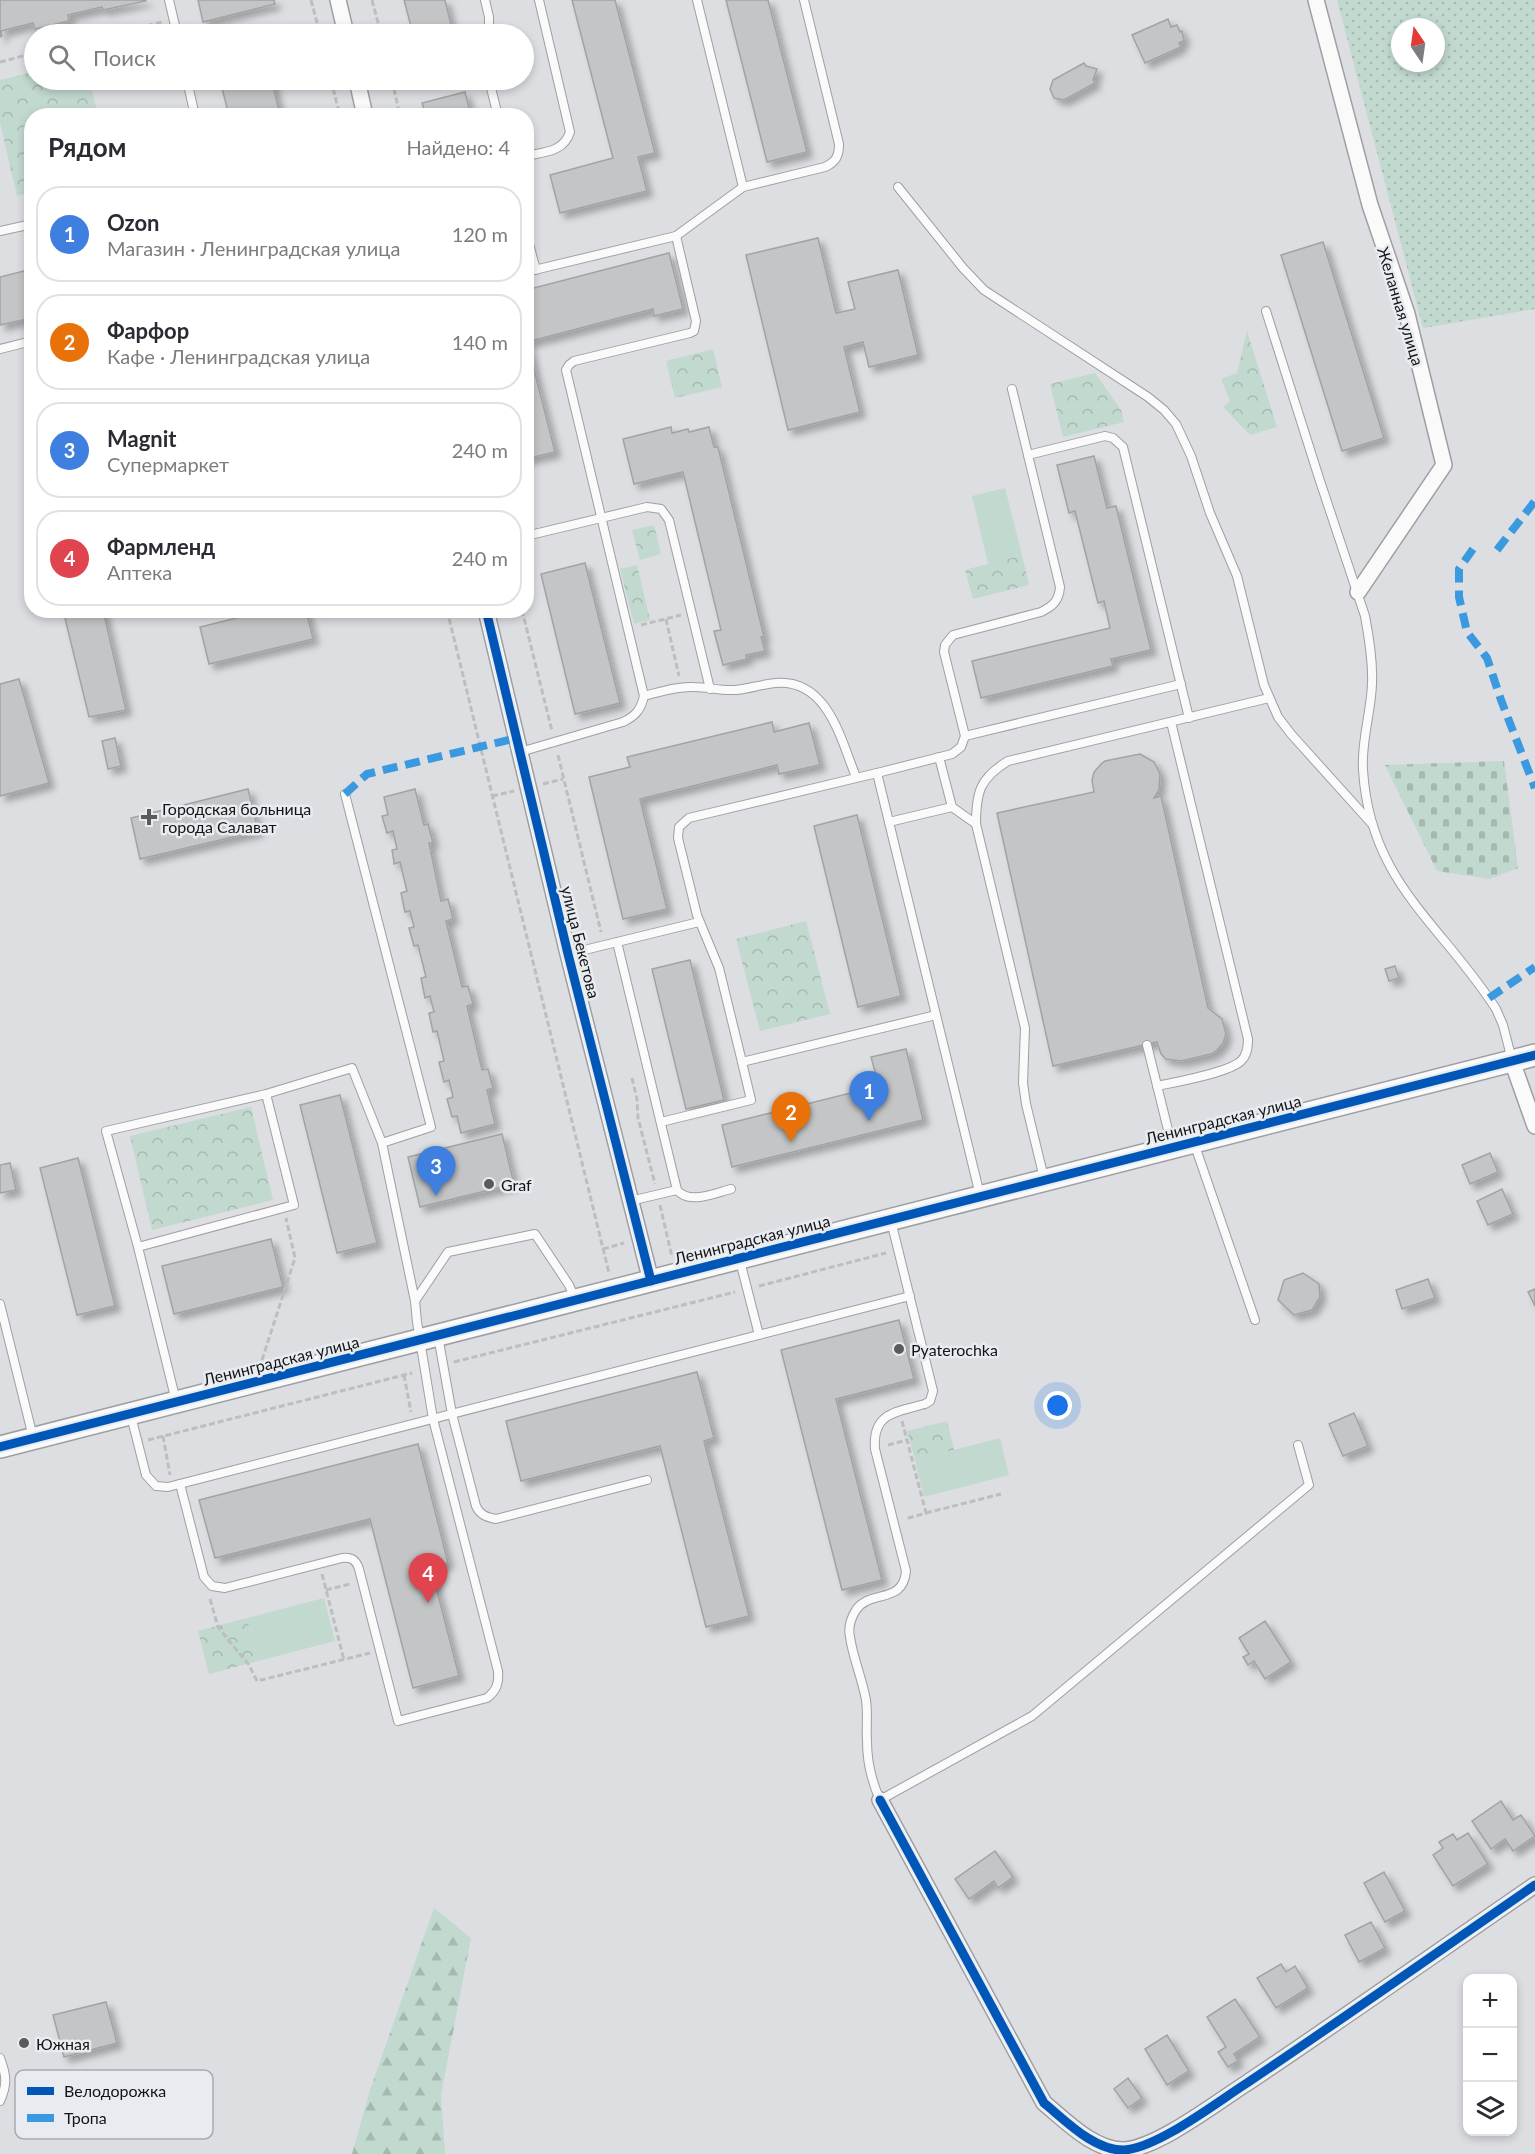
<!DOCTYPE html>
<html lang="ru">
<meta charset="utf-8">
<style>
body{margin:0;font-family:Lato,sans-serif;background:#f2f2f3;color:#2b2b33}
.controls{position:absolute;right:18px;bottom:18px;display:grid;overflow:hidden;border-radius:12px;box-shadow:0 3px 9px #0003}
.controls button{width:54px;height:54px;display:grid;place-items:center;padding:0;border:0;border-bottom:2px solid #e1e1e2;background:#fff;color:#2b2b33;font:30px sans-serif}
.compass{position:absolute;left:1391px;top:18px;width:54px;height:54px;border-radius:50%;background:#fff;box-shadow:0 3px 9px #0003;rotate:347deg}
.you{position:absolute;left:1058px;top:1406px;width:21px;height:21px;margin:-15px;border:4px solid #fff;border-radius:50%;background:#1a73e8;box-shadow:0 0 0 9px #1a73e833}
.badge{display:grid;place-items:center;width:39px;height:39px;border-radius:50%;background:#111827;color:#fff;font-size:20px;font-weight:700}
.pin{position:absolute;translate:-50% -50px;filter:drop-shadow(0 2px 3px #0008)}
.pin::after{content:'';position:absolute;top:32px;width:21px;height:18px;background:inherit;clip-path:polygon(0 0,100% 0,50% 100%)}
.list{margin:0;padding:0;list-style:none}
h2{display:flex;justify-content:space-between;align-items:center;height:78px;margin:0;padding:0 24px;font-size:26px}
h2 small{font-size:20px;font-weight:400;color:#7c7c81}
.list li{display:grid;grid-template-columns:39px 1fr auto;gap:18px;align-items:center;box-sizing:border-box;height:96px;margin:0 12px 12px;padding:0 12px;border:2px solid #e1e1e2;border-radius:24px}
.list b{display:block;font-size:22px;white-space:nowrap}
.list p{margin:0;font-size:20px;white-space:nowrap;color:#7c7c81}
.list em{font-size:20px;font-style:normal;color:#7c7c81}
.icon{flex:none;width:33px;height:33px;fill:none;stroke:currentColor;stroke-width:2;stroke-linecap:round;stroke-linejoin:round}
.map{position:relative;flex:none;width:1535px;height:2154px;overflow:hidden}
.search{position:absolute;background:#fff;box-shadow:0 3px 9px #0003;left:24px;top:24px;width:510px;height:66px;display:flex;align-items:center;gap:15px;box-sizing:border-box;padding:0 21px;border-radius:33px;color:#7c7c81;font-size:22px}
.panel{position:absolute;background:#fff;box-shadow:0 3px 9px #0003;left:24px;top:108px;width:510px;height:510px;border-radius:24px}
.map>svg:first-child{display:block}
.forest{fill:url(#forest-firs)}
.cemetery{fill:url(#cemetery-stones)}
.park{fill:url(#park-crowns)}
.garden{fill:url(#garden-dots);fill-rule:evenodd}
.pitch{fill:#c2d9cf}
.building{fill:#c3c5c7;stroke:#a1a3a5;stroke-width:1.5;filter:url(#shadow)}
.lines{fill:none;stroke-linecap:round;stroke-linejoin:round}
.lane-casing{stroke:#9e9fa2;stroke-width:10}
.street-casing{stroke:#9e9fa2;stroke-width:18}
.secondary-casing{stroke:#9e9fa2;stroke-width:24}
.path{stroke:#bdbebe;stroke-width:3;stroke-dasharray:6 3;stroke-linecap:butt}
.lane{stroke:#fafafa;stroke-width:8}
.street{stroke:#fafafa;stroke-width:15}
.secondary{stroke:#fafafa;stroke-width:21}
.quiet{stroke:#3b9adf;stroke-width:8;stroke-dasharray:15 8;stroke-linecap:butt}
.cycleway-casing{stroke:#e8ecf0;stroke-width:13}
.cycleway{stroke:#0057b8;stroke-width:9}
.poi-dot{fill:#595b5c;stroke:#e8ecf0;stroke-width:2}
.labels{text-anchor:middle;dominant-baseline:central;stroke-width:5;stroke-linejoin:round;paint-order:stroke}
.street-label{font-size:16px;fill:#131415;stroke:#e8ecf0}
.poi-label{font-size:16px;fill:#131415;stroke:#e8ecf0;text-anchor:start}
.key{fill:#e8ecf0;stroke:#a8abae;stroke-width:1.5}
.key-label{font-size:16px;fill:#131415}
</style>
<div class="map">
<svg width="1535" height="2154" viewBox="0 0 1535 2154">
<defs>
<pattern id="forest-firs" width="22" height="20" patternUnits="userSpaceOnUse" patternTransform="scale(1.5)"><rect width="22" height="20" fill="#c2d9cf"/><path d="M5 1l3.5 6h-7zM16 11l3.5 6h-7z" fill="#a6b9b1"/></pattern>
<pattern id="cemetery-stones" width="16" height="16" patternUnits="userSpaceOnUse" patternTransform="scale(1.5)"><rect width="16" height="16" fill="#c2d9cf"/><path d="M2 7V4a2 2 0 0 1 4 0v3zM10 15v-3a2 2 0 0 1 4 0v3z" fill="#a6b9b1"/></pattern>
<pattern id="park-crowns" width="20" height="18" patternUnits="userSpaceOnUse" patternTransform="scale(1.5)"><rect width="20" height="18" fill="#c2d9cf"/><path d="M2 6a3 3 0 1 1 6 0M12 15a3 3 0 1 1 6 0" fill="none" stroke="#a6b9b1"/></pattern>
<pattern id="garden-dots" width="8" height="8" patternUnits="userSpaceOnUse" patternTransform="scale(1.5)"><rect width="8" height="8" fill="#c2d9cf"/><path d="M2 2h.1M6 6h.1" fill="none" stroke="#a6b9b1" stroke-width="1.8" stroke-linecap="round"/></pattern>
<filter id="shadow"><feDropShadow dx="5.5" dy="5.5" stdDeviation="3" flood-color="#0004"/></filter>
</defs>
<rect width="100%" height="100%" fill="#dcdee1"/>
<path class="forest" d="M434 1908 471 1938 441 2095 445 2154H352L370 2090Z"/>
<path class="cemetery" d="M1504 761 1518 868 1490 879 1437 871 1385 765Z"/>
<g class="park">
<path d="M34 72V80H89L98 115 32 116 31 192 17 196 0 123V80Z"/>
<path d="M1247 331 1277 427 1250 435 1223 407 1230 401 1221 379 1237 373Z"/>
<path d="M713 349 722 387 675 398 666 361Z"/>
<path d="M1095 373 1121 410 1124 422 1063 437 1050 384Z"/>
<path d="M654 525 661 554 640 560 632 530Z"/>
<path d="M1022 555 1029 585 973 599 965 570Z"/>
<path d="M637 565 650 620 634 624 620 569Z"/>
<path d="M806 921 830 1014 760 1031 736 939Z"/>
<path d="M251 1107 273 1200 152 1230 130 1136Z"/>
<path d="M947 1421 954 1450 915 1460 907 1431Z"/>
<path d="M247 1618 258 1661 209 1674 198 1631Z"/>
</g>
<path class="garden" d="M1337 0H1535V309L1423 328ZM1400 27H1436V63H1400Z"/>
<g class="pitch">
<path d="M1005 488 1022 555 988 564 972 496Z"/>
<path d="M1000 1438 1009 1475 924 1497 915 1460Z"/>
<path d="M324 1598 335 1641 258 1661 247 1618Z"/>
</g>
<g class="building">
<path d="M0 0H146V1L103 10 102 7 68 15 69 21 35 29 33 23 1 31 2 36 0 37Z"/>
<path d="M198 0H274L275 4 203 22Z"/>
<path d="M404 0H445L453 33 413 34Z"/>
<path d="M572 0H615L655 153 638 157 647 191 560 213 550 175 613 158Z"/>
<path d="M726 0H768L807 152 767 162Z"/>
<path d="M1168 19 1171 27 1177 25 1180 32 1182 31 1184 41 1179 43 1181 47 1145 63 1132 35Z"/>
<path d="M1084 63 1086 66 1097 69 1093 80 1095 83 1064 100 1054 98 1050 89 1053 80Z"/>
<path d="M220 80H272L280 116H229Z"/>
<path d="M465 92 471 116H426L422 103Z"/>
<path d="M818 238 836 313 855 309 848 282 898 270 918 355 869 367 863 342 844 347 860 412 788 430 746 255Z"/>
<path d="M1323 242 1384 438 1342 451 1281 255Z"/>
<path d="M669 253 683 309 654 316 653 309 527 342 555 452 526 459V290Z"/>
<path d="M32 269V318L0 325V277Z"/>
<path d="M671 427 672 433 688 429 689 432 709 427 714 447H718L764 637H761L765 651 746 655 747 659 723 665 714 631 721 630 683 472 634 484 623 439Z"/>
<path d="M1094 456 1107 508 1116 506 1151 650 1111 659 1113 666 981 698 972 661 1110 628 1104 601 1098 603 1075 511 1069 513 1057 465Z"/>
<path d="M585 563 620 703 575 714 541 574Z"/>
<path d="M63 610H103L126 710 89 717Z"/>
<path d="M269 610H306L313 639 209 664 200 627Z"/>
<path d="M19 679 49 783 0 796V684Z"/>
<path d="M772 722 774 732 809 723 820 765 779 774 777 765 640 799 667 909 623 919 589 777 630 767 627 757Z"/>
<path d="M115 738 121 766 108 769 102 741Z"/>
<path d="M1140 754 1154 762 1160 774 1159 790 1154 798 1161 796 1208 1008 1222 1019 1226 1034 1223 1043 1217 1050 1211 1054 1181 1061 1166 1059 1161 1054 1157 1042 1053 1066 997 813 1094 792 1092 780 1094 772 1101 764 1105 761Z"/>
<path d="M248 789 258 831 140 859 131 818Z"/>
<path d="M415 789 424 825 428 824 433 843H429L441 901 448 899 453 919 446 921 462 987 468 986 473 1004 467 1006 482 1070 488 1069 493 1088 487 1090 495 1124 461 1133 457 1116 452 1117 447 1099 453 1097 449 1080 444 1082 439 1062 444 1061 437 1031 433 1032 429 1013 434 1012 430 996 425 998 421 978 426 977 418 945 414 946 409 928 414 927 410 911 405 912 401 893 407 891 400 862 394 864V862L392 850 397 849 393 831 387 833 382 816 388 815 384 797Z"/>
<path d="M857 815 901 996 858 1007 814 826Z"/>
<path d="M690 960 724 1100 686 1109 652 969Z"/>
<path d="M1395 966 1399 978 1389 981 1385 969Z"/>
<path d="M906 1049 923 1120 732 1167 722 1125 879 1086 871 1057Z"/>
<path d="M340 1095 377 1243 337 1253 300 1105Z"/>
<path d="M502 1134 514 1184 420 1207 408 1157Z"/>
<path d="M1490 1153 1498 1172 1470 1184 1462 1165Z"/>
<path d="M78 1158 115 1306 77 1315 40 1168Z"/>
<path d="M10 1163 16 1190 0 1193V1165Z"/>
<path d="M1502 1189 1513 1214 1488 1225 1477 1201Z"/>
<path d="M271 1239 283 1287 174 1314 162 1266Z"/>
<path d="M1303 1273 1319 1284 1320 1297 1312 1310 1294 1315 1278 1300 1284 1280Z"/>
<path d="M1428 1279 1435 1298 1402 1309 1396 1290Z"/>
<path d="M1535 1289V1306L1528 1292Z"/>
<path d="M899 1320 914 1379 836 1399 882 1580 842 1590 781 1350Z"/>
<path d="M697 1372 714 1438 704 1441 749 1616 706 1627 660 1446 521 1481 506 1421Z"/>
<path d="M1354 1413 1368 1446 1343 1456 1329 1424Z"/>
<path d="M418 1444 448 1563 431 1568 459 1676 413 1688 370 1519 215 1558 199 1500Z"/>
<path d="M1265 1621 1291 1662 1265 1679 1254 1661 1248 1665 1243 1657 1249 1654 1239 1638Z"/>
<path d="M1501 1801 1513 1820 1521 1815 1535 1836 1513 1851 1505 1839 1491 1849 1472 1821Z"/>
<path d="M1468 1833 1488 1864 1453 1886 1433 1855 1443 1848 1439 1842 1453 1834 1457 1840Z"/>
<path d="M995 1851 1013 1877 998 1888 994 1881 969 1899 955 1879Z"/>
<path d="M1384 1872 1405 1911 1385 1922 1364 1883Z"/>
<path d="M1371 1922 1385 1948 1359 1962 1345 1935Z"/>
<path d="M1281 1964 1286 1972 1295 1966 1308 1988 1276 2008 1257 1978Z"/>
<path d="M1235 1999 1260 2037 1234 2054 1238 2061 1228 2067 1218 2052 1226 2047 1207 2017Z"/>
<path d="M106 2002 117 2043 64 2057 53 2015Z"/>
<path d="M1167 2035 1189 2071 1167 2085 1145 2049Z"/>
<path d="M1128 2078 1142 2098 1128 2108 1114 2089Z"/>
</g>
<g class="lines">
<g class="lane-casing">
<g id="lane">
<path d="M169 0 177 34"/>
<path d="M485 0 489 17V34"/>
<path d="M697 0 743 187"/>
<path d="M187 80 195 116"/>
<path d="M489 80 498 116"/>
<path d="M358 84 375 80"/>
<path d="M526 156C544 152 564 152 570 132L539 0"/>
<path d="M898 187 963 268 984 290 1148 397 1164 410 1176 424 1191 456 1210 513 1237 576 1264 685 1278 717 1291 734 1372 824"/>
<path d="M0 231 32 224"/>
<path d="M526 233 536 270"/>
<path d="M526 272 676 236 743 187 825 167C836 162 839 156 839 144L804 0"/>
<path d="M1266 311 1319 478 1365 616C1369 638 1373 661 1372 684 1371 713 1361 741 1363 770 1370 883 1441 923 1496 1009L1503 1025 1512 1060"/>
<path d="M0 349 32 341"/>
<path d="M1012 389 1028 455"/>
<path d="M526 536 647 507 661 509 669 520 710 689"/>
<path d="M644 696C660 692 677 686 694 687 708 687 721 691 735 690 749 689 762 684 776 683 828 679 841 740 856 777"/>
<path d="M965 736 1181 684"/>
<path d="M520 752 623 722C636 716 641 709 644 696L566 370 569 365 574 361 690 333 694 331 696 321 676 236"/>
<path d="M877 773 952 754 961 747 965 736 944 652 945 645 953 635 1041 612C1053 606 1059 601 1060 587L1028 455 1105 436 1113 438 1123 447 1189 718"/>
<path d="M345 794 431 1127 382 1143"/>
<path d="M952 807 976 824"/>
<path d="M889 822 952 807 939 757"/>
<path d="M617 942 677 1190"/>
<path d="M568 954 699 922"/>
<path d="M1147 1045 1172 1146"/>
<path d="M742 1062 719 968 697 915 678 838 679 827 689 818 877 773 980 1195"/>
<path d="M1157 1086C1176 1082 1228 1073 1241 1061 1247 1055 1248 1048 1248 1039L1171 722"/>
<path d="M661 1122 751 1100 742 1062 936 1015"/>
<path d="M1194 1143 1255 1320"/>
<path d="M1044 1178 1026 1104 1023 1083 1025 1028 976 824C976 792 980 778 1008 761L1269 698"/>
<path d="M630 1201 677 1190C689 1205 715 1193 731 1189"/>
<path d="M891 1221 933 1391 930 1401 925 1404C897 1412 872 1412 875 1449L906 1571C903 1605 870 1589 856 1610 851 1618 848 1628 850 1637 853 1658 862 1678 866 1700 868 1714 866 1727 867 1741 867 1761 872 1782 880 1800L1032 1716 1309 1485 1298 1445"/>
<path d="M138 1247 294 1205 266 1094 106 1131 138 1247 176 1401"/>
<path d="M740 1261 759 1335"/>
<path d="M415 1301 448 1252 535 1234 569 1285 575 1299"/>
<path d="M0 1304 33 1437"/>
<path d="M438 1336 452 1414 476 1506C480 1515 486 1517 496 1519L647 1480"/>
<path d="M131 1416 146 1475 156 1486 168 1487 910 1296"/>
<path d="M180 1484 204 1577 212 1586 225 1588 342 1558C352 1557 356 1560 359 1569L398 1721 487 1698C497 1690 499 1683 498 1671L433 1419 417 1322 415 1301 382 1143 352 1068 266 1094"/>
<path d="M0 2058C6 2074 8 2084 0 2101"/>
</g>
</g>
<g class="street-casing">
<g id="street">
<path d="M338 0 346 34"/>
<path d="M1316 0 1370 205 1407 314 1444 465 1358 592"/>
<path d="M357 80 365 116"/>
<path d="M486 610 568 954 651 1281"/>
<path d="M1512 1061 1535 1126"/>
<path d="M880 1800 1044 2103C1065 2120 1094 2151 1124 2150 1158 2148 1217 2102 1247 2083 1344 2018 1439 1951 1535 1885"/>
</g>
</g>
<g class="secondary-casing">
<path id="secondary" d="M0 1447 1535 1055"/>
</g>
<g class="path">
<path d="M311 0 320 34"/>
<path d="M372 0 381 34"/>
<path d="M112 34 162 22"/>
<path d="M0 62 34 53"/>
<path d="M331 80 340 116"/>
<path d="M392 80 400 116"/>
<path d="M447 610 609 1273"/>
<path d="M522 610 552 731"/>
<path d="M666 619 679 676"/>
<path d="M641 625 681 615"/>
<path d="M558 755 601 932"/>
<path d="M543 784 563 779"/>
<path d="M492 796 514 791"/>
<path d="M632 1078 637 1099 638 1118 655 1184"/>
<path d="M660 1205 672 1257"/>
<path d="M603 1249 624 1243"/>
<path d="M759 1286 886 1253"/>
<path d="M262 1360 295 1258 286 1218"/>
<path d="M454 1362 735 1292"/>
<path d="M404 1375 411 1412"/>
<path d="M902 1421 926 1513 905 1519"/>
<path d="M163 1436 170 1475"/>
<path d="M148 1440 412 1373"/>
<path d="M888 1445 907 1440"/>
<path d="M926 1513 1001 1494"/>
<path d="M322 1574 344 1660"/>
<path d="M326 1590 350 1584"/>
<path d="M210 1599 218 1627 249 1665 257 1681 370 1653"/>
</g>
<use href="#lane" class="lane"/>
<use href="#street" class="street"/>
<use href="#secondary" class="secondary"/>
<g class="quiet">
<path d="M1473 549 1459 569V597L1467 632 1487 658 1501 700 1535 788"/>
<path d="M1497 550 1535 501"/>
<path d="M345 794 367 774 517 738"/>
<path d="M1489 998 1535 967"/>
</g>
<g class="cycleway-casing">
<g id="cycleway">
<path d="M486 610 568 954 651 1281"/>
<path d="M0 1447 1535 1055"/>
<path d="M880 1800 1044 2103C1065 2120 1094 2151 1124 2150 1158 2148 1217 2102 1247 2083 1344 2018 1439 1951 1535 1885"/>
</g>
</g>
<use href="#cycleway" class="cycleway"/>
</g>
<g class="poi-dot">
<path d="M146 808h6v6h6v6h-6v6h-6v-6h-6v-6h6z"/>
<circle cx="489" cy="1184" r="6"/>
<circle cx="899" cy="1349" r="6"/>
<circle cx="24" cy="2043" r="6"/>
</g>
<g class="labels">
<g class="street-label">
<text transform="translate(1401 306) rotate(73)">Желанная улица</text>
<text transform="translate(581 942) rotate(76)">улица Бекетова</text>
<text transform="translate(1223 1119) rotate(-14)">Ленинградская улица</text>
<text transform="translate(752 1239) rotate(-14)">Ленинградская улица</text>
<text transform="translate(281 1360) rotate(-14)">Ленинградская улица</text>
</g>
<g class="poi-label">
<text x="162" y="808">Городская больница<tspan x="162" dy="18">города Салават</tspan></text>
<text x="501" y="1184">Graf</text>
<text x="911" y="1349">Pyaterochka</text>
<text x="36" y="2043">Южная</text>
</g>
</g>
<rect x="15" y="2070" width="198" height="69" rx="9" class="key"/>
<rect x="27" y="2087" width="27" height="8" fill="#0057b8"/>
<rect x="27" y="2114" width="27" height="8" fill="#3b9adf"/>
<g class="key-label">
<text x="64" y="2097">Велодорожка</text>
<text x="64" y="2124">Тропа</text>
</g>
</svg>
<div class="controls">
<button>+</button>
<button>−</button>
<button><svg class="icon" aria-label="layers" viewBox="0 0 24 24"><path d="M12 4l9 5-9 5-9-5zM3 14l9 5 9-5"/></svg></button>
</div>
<svg class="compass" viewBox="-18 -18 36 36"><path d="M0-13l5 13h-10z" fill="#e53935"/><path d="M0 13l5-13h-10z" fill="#7c7c81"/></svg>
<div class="you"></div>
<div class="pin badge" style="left:869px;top:1121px;background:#3f7fe0">1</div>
<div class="pin badge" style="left:791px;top:1142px;background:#e8710a">2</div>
<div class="pin badge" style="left:436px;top:1196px;background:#3f7fe0">3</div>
<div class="pin badge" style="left:428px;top:1603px;background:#e0444e">4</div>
<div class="search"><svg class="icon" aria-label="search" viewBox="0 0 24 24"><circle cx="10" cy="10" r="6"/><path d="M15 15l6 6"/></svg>Поиск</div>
<section class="panel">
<h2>Рядом<small>Найдено: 4</small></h2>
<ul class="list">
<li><span class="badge" style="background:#3f7fe0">1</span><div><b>Ozon</b><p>Магазин · Ленинградская улица</p></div><em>120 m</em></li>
<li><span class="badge" style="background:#e8710a">2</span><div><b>Фарфор</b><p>Кафе · Ленинградская улица</p></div><em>140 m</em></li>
<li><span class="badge" style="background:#3f7fe0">3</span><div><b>Magnit</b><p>Супермаркет</p></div><em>240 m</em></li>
<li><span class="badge" style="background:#e0444e">4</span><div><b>Фармленд</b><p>Аптека</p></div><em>240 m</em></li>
</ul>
</section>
</div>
